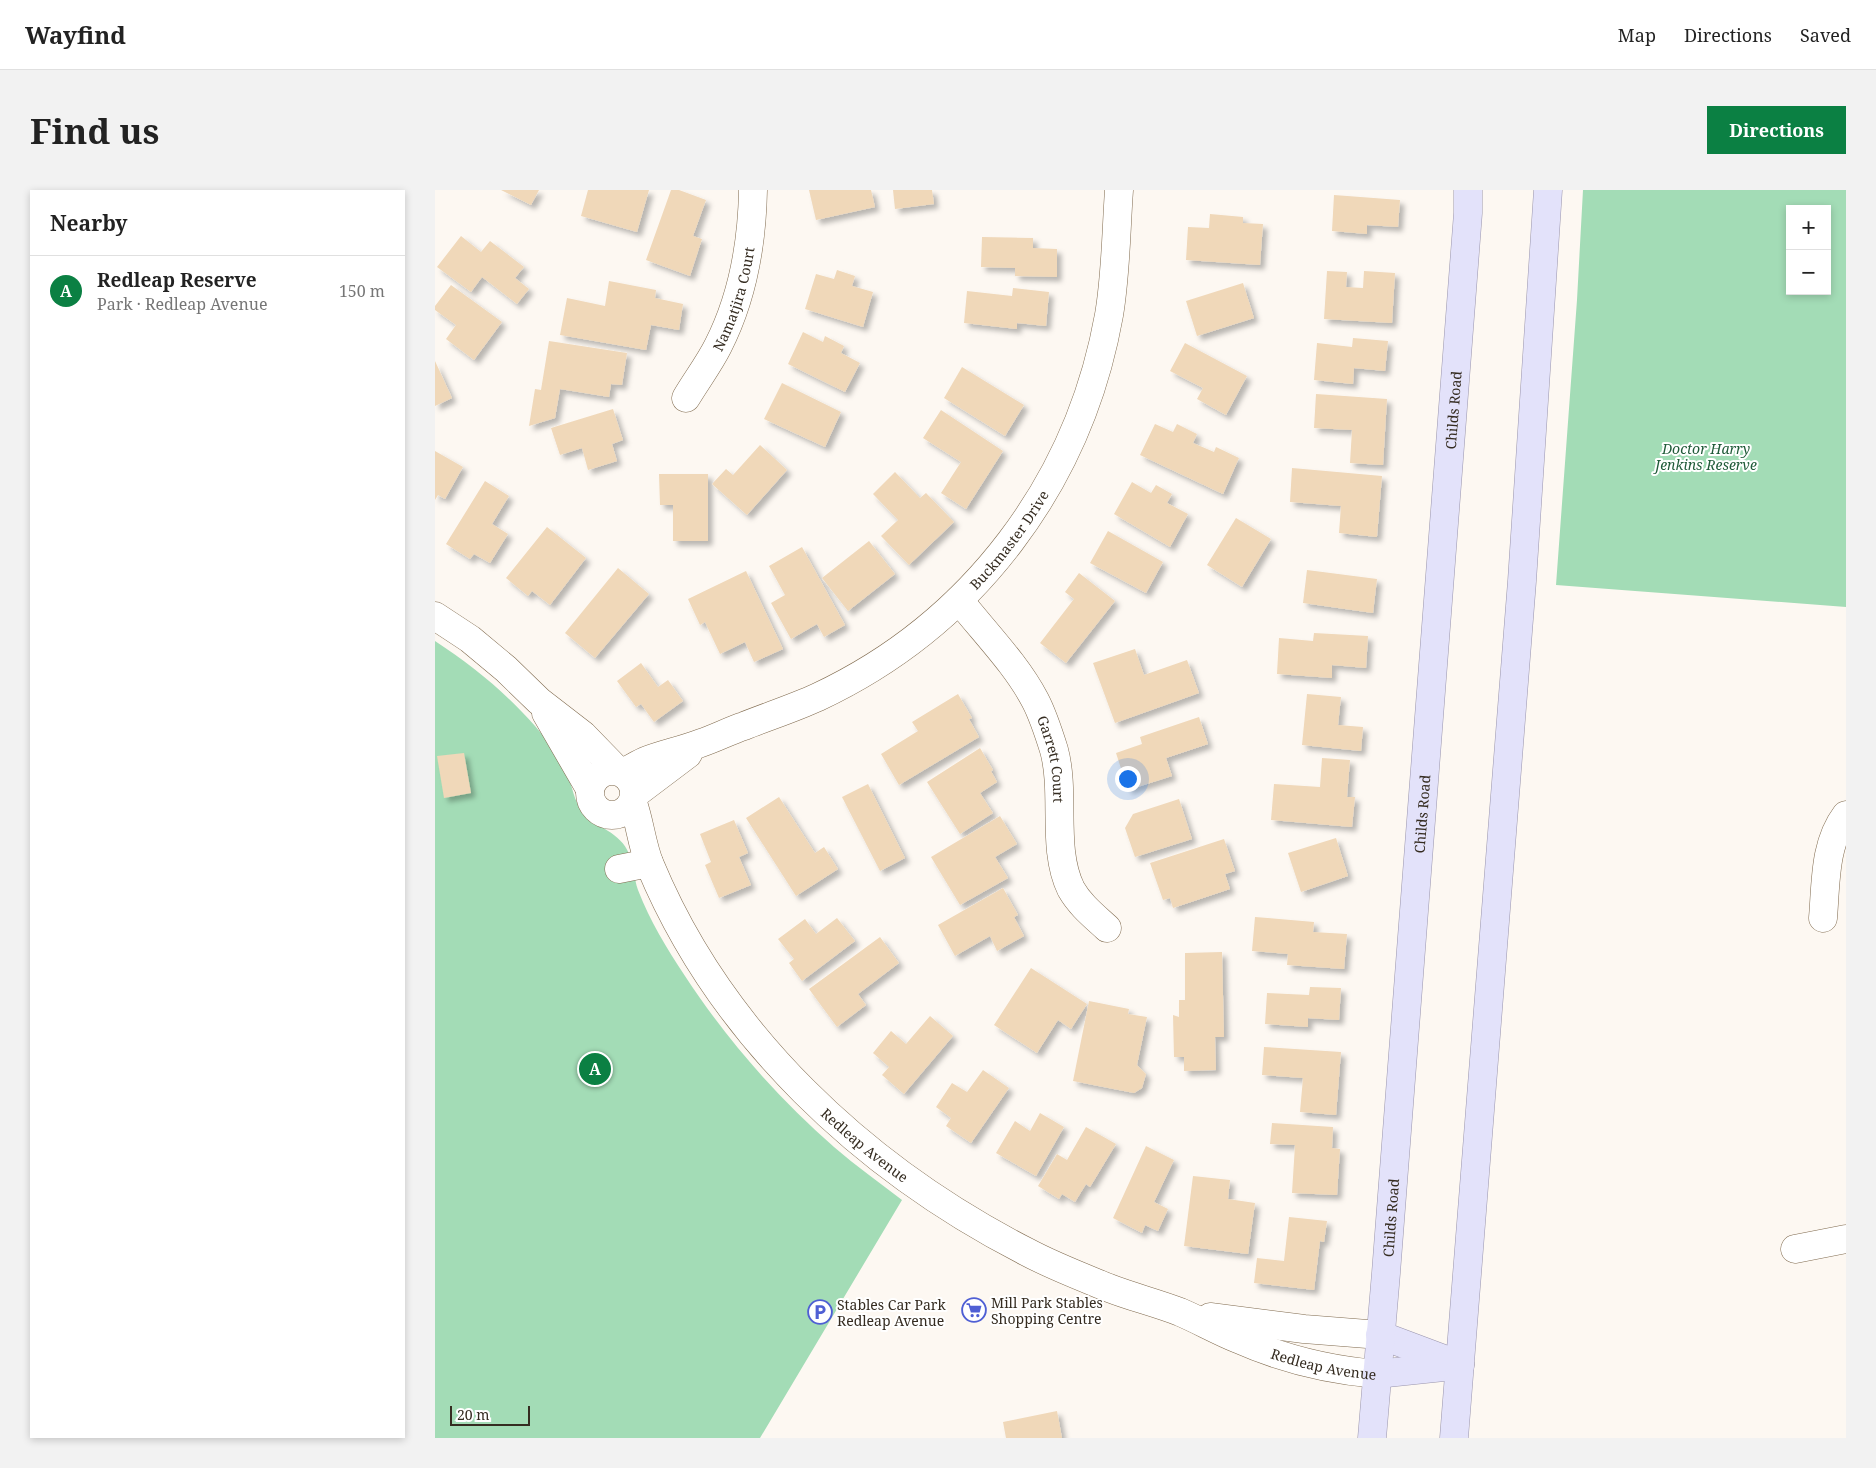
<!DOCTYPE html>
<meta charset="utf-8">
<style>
body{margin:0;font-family:"Noto Serif",serif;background:#f2f2f2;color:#222}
.controls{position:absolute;right:15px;top:15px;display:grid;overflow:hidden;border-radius:0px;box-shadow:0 2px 8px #0003}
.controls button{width:45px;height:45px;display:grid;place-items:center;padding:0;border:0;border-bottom:1px solid #e0e0e0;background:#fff;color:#222;font:25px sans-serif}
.scale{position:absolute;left:15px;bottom:12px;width:80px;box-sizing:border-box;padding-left:5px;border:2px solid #352c21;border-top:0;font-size:14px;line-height:18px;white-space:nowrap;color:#352c21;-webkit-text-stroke:4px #fff;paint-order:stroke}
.you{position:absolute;left:692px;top:588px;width:18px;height:18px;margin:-12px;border:4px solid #fff;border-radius:50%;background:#1a73e8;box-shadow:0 0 0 8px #1a73e833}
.badge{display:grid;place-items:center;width:32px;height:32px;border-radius:50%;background:#0b8043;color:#fff;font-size:16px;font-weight:700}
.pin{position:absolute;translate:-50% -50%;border:2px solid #fff;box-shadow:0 1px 5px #0006}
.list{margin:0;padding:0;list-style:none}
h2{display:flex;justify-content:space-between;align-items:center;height:65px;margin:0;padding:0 20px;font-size:21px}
h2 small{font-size:16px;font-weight:400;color:#767676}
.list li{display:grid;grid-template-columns:32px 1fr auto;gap:15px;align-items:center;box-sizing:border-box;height:70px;padding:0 20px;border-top:1px solid #e0e0e0}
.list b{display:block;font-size:19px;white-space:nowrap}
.list p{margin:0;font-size:16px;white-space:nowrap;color:#767676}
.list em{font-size:16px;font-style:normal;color:#767676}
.map{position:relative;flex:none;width:1411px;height:1248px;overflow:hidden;border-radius:0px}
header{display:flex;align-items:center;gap:30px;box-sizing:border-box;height:70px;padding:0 25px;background:#fff;border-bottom:1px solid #e0e0e0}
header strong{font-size:24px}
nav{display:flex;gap:28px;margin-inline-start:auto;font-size:18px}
.intro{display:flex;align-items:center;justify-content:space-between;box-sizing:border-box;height:120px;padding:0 30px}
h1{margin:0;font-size:35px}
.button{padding:12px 22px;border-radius:0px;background:#0b8043;color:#fff;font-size:18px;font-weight:700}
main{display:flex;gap:30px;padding:0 30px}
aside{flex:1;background:#fff;border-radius:0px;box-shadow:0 2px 8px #0003}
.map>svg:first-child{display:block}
.green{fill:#a3dcb6;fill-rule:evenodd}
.building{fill:#f0d8b9;filter:url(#shadow)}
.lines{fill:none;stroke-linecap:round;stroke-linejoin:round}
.minor-casing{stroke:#806b4f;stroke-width:29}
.major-casing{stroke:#9a95ac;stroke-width:29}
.minor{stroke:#fff;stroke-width:28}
.major{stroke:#e3e2fa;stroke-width:28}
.labels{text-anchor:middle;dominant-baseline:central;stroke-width:4;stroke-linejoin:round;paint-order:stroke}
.street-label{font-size:14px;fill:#352c21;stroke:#fff}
.park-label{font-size:14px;font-style:italic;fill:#205b39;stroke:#fff}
.poi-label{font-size:14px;fill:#352c21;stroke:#fff;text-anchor:start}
</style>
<header>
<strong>Wayfind</strong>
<nav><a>Map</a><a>Directions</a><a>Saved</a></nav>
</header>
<div class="intro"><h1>Find us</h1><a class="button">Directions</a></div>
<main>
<aside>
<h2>Nearby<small></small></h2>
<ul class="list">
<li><span class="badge">A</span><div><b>Redleap Reserve</b><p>Park · Redleap Avenue</p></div><em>150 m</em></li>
</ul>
</aside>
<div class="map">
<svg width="1411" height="1248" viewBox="0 0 1411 1248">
<defs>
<filter id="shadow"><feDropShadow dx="4.5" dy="4.5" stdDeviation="2.5" flood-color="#0004"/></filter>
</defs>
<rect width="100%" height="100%" fill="#fdf8f2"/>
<g class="green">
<path d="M1148 0H1411V417L1121 395 1142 110ZM1355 19H1392V101H1355Z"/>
<path d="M0 451C37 475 71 503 100 536 106 543 112 550 117 557 123 566 129 577 133 587 138 598 139 611 147 621 161 638 186 642 194 664 199 675 199 689 203 700 215 731 232 759 250 786 292 850 342 907 399 957 421 976 445 993 467 1010L325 1248H0Z"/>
</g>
<g class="building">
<path d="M66 0H104L96 15Z"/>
<path d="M153 0H214L202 42 146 26Z"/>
<path d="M236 0H244L271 10 258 46 267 49 255 86 211 70Z"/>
<path d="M374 0H436L440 17 381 30Z"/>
<path d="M458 0H497L499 14 460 19Z"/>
<path d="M899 5 965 10 963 37 932 35V44L897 41Z"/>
<path d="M775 24 808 27V33L828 34 825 75 751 70 753 37 774 38Z"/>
<path d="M26 46 46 62 55 51 89 77 80 88 94 99 82 114 47 87 36 102 2 77Z"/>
<path d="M547 47 598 48V58L622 59V87L580 86V78L546 77Z"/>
<path d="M402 80 420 86 417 96 438 102 428 137 370 119 381 84 399 89Z"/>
<path d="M892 81 912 82 911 97 928 98 929 81 960 83 957 133 889 129Z"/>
<path d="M174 91 221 100 220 108 248 114 244 140 216 135 211 160 125 145 132 108 170 116Z"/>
<path d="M808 93 819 128 762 146 751 111Z"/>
<path d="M16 95 67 132 39 170 11 149 21 135 0 120V116Z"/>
<path d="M578 98 614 102 611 136 582 133V139L529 133 532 101 577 106Z"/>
<path d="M368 142 388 152 390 146 409 156 406 163 425 173 410 202 353 174Z"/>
<path d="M918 148 953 151 950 181 919 178 918 194 879 190 882 153 917 157Z"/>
<path d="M114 151 192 163 187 195 176 194 174 207 125 199 120 228 94 236 100 199 106 200Z"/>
<path d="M750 153 812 186 791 225 762 209 768 198 735 181Z"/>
<path d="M0 171 17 208 0 216Z"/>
<path d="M527 177 589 215 570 246 509 208Z"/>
<path d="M347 193 406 222 390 257 329 229Z"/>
<path d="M881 204 952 209 948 275 915 273 917 240 879 238Z"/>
<path d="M178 219 188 250 177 254 182 271 153 280 147 258 125 265 116 238Z"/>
<path d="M506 220 568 261 531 319 506 303 526 272 488 248Z"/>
<path d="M720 234 738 242 742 234 762 244 758 253 779 262 781 257 804 268 788 304 705 265Z"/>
<path d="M325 255 352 280 312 325 277 294 291 279 298 285Z"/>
<path d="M0 261 28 277 10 309 3 305 0 310Z"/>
<path d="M857 278 947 286 942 347 904 343 906 316 855 312Z"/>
<path d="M460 282 485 308 491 303 519 332 474 375 446 346 463 330 438 304Z"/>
<path d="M224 284H273V351H238V315H225Z"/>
<path d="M50 291 74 306 57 334 73 344 55 373 39 364 35 369 11 354Z"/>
<path d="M697 292 716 303 721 295 737 304 732 313 753 324 735 357 679 324Z"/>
<path d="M801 328 836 349 807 397 772 375Z"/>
<path d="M112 337 151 368 115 415 97 401 93 406 71 388Z"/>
<path d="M673 341 728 372 711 403 655 373Z"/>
<path d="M434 351 460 384 413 421 387 388Z"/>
<path d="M367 357 410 435 389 447 382 434 356 449 336 413 350 405 334 376Z"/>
<path d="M183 378 214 404 160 468 130 443Z"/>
<path d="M872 380 942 389 938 423 868 413Z"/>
<path d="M311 381 348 459 319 472 310 452 285 464 270 432 265 435 253 409Z"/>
<path d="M644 383 680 411 631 473 605 453 639 409 630 402Z"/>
<path d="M879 443 933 446 931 478 897 475V488L842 484 844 448 878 451Z"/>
<path d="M700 459 709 485 752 470 764 503 680 533 658 473Z"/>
<path d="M206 473 223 497 233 490 248 511 219 532 206 514 201 517 182 491Z"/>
<path d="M523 504 537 528 534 529 544 547 464 595 446 564 483 541 477 532Z"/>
<path d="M872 504 906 507 903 535 928 537 926 561 867 555Z"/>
<path d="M764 527 773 554 731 568 737 586 693 600 681 563 707 554 705 547Z"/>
<path d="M545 558 558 580 556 581 562 592 545 603 558 623 525 644 492 592Z"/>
<path d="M29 563 36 603 9 608 2 566Z"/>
<path d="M887 568 915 570 912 607H920L917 637 836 630 839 594 885 597Z"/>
<path d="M433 594 470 668 445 681 407 607Z"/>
<path d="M344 607 380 663 389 657 403 679 361 706 311 628Z"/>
<path d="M744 609 757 649 700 667 690 638 698 624Z"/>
<path d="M565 626 582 654 560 667 573 688 525 715 496 667Z"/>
<path d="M299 630 313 663 304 667 316 695 284 708 270 675 276 672 265 644Z"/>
<path d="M901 648 913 686 866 702 853 663Z"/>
<path d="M789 649 800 681 790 684 795 699 738 718 735 708 728 710 715 673Z"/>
<path d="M568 698 583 725 579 727 589 746 562 761 555 746 520 766 503 735Z"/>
<path d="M820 727 879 732 878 742 912 744 909 779 852 775 853 764 817 761Z"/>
<path d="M402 728 420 751 367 791 354 773 359 769 343 749 370 729 381 744Z"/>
<path d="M445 747 464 773 423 804 431 815 402 837 374 799Z"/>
<path d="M787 762 789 847H780L781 880 749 881V867H739L738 825 744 827V810H750V763Z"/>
<path d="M596 778 652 814 636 839 623 830 602 863 559 835Z"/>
<path d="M875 797 906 798 904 830 873 828V837L830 834 832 803 874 805Z"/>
<path d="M654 811 694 819 693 824 712 827 702 875 711 884 707 898 699 903 638 891Z"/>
<path d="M495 826 518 846 469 904 447 885 454 877 438 863 456 841 471 854Z"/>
<path d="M829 857 906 862 901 925 865 922 868 888 827 885Z"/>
<path d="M548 880 574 898 536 953 511 936 516 928 501 917 517 893 532 902Z"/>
<path d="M605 923 629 937 601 986 561 963 580 931 595 941Z"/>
<path d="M837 933 898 937 897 958 905 959 902 1005 857 1003 860 955 835 954Z"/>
<path d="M651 937 681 954 655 997 651 994 640 1012 627 1004 624 1009 603 996 622 964 632 970Z"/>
<path d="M711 956 739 970 719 1012 733 1019 723 1041 710 1035 707 1043 678 1028Z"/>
<path d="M758 986 795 990 793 1009 820 1013 813 1064 749 1056Z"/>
<path d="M854 1027 892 1031 889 1052 885 1051 879 1100 819 1093 822 1068 849 1071Z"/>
<path d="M622 1221 627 1248H571L568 1232Z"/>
</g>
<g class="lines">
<g class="minor-casing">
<g id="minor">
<path id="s1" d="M251 208C261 191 274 174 283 156 308 107 317 55 318 0"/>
<path id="s2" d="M524 410C550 443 581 474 600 510 608 525 614 544 619 560 631 604 616 658 636 699 645 715 659 726 672 738"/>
<path d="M0 426 35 449 71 479 104 511 148 545 183 581"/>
<path d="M111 523 155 599"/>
<circle cx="177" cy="603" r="22"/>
<path id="s3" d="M188 583C195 579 203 574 210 571 228 564 248 560 266 553 281 548 294 541 309 536 334 526 359 518 383 507 538 434 644 293 674 125 681 84 681 42 684 0"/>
<path d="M200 604 253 564"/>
<path id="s4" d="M198 613C205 633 207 656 215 675 286 846 430 979 592 1062 618 1076 647 1087 674 1098 697 1107 722 1113 745 1122 764 1130 783 1141 803 1149 848 1169 894 1180 942 1184"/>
<path d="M184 679 214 673"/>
<path d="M1388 728C1391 693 1389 654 1411 625"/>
<path d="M1360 1059 1411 1049"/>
<path d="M775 1127 869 1139 945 1145"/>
</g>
</g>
<g class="major-casing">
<g id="major">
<path d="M945 1145 1025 1175"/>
<path d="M942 1184 1018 1176"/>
<path id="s5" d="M937 1248 951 1083 1033 23V0"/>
<path d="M1019 1248 1087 391 1113 0"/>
</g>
</g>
<use href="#minor" class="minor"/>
<use href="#major" class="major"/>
</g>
<defs>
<g id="supermarket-ring" transform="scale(1.25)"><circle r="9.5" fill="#fff" stroke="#4f5fd4" stroke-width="1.5"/><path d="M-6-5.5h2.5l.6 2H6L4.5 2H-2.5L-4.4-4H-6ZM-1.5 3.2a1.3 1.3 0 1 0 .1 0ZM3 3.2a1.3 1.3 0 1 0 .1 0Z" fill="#4f5fd4"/></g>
<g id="parking-ring" transform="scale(1.25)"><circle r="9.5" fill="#fff" stroke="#4f5fd4" stroke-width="1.5"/><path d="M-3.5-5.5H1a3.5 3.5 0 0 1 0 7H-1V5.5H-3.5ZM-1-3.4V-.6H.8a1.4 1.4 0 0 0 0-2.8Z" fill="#4f5fd4"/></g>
</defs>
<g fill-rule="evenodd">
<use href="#supermarket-ring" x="539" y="1120"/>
<use href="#parking-ring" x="385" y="1122"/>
</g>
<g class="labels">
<g class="street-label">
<text stroke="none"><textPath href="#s1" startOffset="111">Namatjira Court</textPath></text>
<text stroke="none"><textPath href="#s5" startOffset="1031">Childs Road</textPath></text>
<text stroke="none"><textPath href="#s3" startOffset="460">Buckmaster Drive</textPath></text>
<text stroke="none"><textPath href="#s2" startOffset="188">Garrett Court</textPath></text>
<text stroke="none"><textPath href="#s5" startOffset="626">Childs Road</textPath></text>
<text stroke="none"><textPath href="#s4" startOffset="421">Redleap Avenue</textPath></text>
<text stroke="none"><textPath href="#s5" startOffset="221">Childs Road</textPath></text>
<text stroke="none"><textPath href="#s4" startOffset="934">Redleap Avenue</textPath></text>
</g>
<g class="park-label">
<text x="1271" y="258">Doctor Harry<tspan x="1271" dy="16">Jenkins Reserve</tspan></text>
</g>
<g class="poi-label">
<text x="556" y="1112">Mill Park Stables<tspan x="556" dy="16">Shopping Centre</tspan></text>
<text x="402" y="1114">Stables Car Park<tspan x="402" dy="16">Redleap Avenue</tspan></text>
</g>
</g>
</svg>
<div class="controls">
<button>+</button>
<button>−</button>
</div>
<div class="scale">20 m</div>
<div class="you"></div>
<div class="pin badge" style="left:160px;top:879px">A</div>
</div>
</main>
